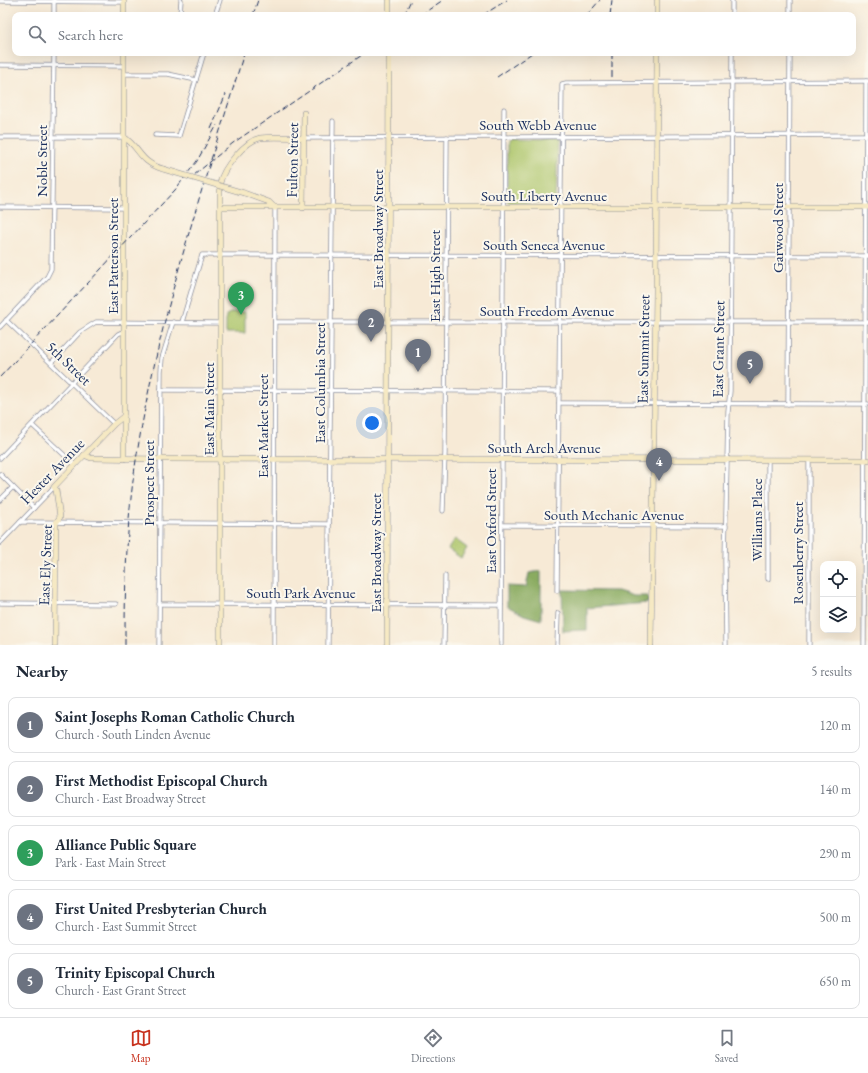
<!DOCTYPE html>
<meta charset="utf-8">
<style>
body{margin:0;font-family:"EB Garamond",serif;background:#f6f6f7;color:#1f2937}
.controls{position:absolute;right:12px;bottom:12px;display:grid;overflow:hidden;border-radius:8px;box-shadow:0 4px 16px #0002}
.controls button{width:36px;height:36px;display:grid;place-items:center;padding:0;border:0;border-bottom:1px solid #e0e1e3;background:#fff;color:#1f2937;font:20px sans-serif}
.you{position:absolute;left:372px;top:423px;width:14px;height:14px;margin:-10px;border:3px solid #fff;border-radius:50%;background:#1a73e8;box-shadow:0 0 0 6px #1a73e833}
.badge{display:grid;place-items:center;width:26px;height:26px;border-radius:50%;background:#c8321e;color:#fff;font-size:13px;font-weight:700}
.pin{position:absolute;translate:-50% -33px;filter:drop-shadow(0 1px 2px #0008)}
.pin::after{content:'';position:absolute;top:21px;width:14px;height:12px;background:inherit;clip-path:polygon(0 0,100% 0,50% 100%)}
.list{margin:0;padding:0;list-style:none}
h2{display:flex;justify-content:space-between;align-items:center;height:52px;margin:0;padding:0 16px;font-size:17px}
h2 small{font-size:13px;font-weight:400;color:#747a83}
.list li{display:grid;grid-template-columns:26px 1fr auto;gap:12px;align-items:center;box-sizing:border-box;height:56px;margin:0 8px 8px;padding:0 8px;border:1px solid #e0e1e3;border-radius:8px}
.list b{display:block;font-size:15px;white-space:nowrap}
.list p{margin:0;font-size:13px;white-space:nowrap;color:#747a83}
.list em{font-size:13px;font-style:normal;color:#747a83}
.icon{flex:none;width:22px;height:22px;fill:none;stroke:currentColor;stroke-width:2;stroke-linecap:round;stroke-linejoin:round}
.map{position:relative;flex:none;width:868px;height:645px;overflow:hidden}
.search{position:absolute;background:#fff;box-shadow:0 4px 16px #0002;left:12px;right:12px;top:12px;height:44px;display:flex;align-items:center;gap:10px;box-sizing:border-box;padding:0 14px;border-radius:8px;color:#747a83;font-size:15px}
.sheet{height:372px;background:#fff}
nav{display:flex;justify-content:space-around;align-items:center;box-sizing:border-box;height:56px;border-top:1px solid #e0e1e3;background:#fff;font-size:11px;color:#747a83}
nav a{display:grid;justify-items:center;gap:2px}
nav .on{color:#c8321e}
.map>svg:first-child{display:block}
.green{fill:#aec66c;stroke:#647a65}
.forest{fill:#8aab60;stroke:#526d5f}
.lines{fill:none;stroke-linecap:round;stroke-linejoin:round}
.street-casing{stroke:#898c9a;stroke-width:5}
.secondary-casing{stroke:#898c9a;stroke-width:6}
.street{stroke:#fff;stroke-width:3.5}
.secondary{stroke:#f6e9c3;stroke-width:5}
.rail{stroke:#1b2f5e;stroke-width:1;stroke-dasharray:6 3;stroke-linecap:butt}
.secondary-bridge-casing{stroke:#898c9a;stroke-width:6;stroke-linecap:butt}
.secondary-bridge{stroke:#f6e9c3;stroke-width:5}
.labels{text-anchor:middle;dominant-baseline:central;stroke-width:4;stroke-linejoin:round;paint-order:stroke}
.street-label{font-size:15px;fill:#1b2f5e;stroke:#fbf7ec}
</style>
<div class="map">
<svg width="868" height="645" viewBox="0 0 868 645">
<rect width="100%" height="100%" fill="#fbf7ec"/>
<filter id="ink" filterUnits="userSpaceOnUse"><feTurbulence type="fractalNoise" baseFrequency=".025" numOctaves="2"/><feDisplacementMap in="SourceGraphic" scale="8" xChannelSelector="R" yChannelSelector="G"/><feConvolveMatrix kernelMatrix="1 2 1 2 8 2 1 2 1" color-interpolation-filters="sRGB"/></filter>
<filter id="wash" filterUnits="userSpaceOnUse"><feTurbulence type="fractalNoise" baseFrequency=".012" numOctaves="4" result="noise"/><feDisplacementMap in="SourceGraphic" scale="16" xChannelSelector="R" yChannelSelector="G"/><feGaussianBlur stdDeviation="0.9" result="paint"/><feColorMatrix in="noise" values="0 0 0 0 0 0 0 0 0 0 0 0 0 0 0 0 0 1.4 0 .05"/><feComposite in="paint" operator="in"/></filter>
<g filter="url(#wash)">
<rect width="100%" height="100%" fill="#f7ead6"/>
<g class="green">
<path d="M509 139 555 140 558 142 556 203H510L507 201V142Z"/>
<path d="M232 312H245V333H226V315Z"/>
<path d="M455 539 467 548 461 558 448 549Z"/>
</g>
<g class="forest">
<path d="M541 571V620L524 615 507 606V586L526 587 529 573Z"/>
<path d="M562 590 618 591 634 596H648V603L587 608V630L563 631Z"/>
</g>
</g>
<g filter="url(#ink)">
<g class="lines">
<g class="street-casing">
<g id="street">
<path d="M54 0V15"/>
<path d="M0 1 124 2"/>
<path d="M180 15 181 0"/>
<path d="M215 15 220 0"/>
<path d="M732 15V0"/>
<path d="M790 15V0"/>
<path d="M0 65 124 66"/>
<path d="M124 74H168L196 80"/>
<path d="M155 135 179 136 204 53"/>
<path d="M0 137H124"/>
<path d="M304 138 868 135"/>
<path d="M0 207 124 208"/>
<path d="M6 320 114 424"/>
<path d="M182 322 202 255 868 256"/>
<path d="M275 322H868"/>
<path d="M0 327 47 277 51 269 54 53"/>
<path d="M51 363 80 332 96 322 220 323"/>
<path d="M160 390 559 391"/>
<path d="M559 403 868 404"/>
<path d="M788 404 790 53"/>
<path d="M32 425 75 465"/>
<path d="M0 458 118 334 124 331"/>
<path d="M768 460V579"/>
<path d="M0 474 34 508"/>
<path d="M0 500 13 487"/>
<path d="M443 511 445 453 447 137"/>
<path d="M20 522 329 524"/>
<path d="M502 525 726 526"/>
<path d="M0 543 54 487"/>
<path d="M557 591 562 84 566 83 868 81"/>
<path d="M0 603 116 604"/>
<path d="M159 604 501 605"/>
<path d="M159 645 161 371 162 358 173 322"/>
<path d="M274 645 275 208"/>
<path d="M328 645 333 121"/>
<path d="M444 645 445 576"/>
<path d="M501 645 504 109"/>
<path d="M557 645 558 613"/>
<path d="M726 645 725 561 728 412 730 391 732 53"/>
<path d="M809 645V460"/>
<path d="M864 645 866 81"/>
</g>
</g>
<g class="secondary-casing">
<g id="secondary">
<path d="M124 15V0"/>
<path d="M389 15V0"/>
<path d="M657 15V0"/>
<path d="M124 137C141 149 139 162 163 169"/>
<path d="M244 193 269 202 275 208"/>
<path d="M220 207H868"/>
<path d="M303 208 304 113"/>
<path d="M84 455 91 458 160 459 868 460"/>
<path d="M124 459V53"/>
<path d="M55 645 56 523 60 517 56 490 54 487 114 424 124 416"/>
<path d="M220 645V183C223 168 245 141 260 138 274 136 290 138 304 138"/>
<path d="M387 645 389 53"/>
<path d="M651 645 656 291 657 53"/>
</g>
</g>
<use href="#street" class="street"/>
<use href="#secondary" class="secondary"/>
<g class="rail">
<path d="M253 15 258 0"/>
<path d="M404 15 411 0"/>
<path d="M421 15 443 0"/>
<path d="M483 15 507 0"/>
<path d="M587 15 600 0"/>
<path d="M610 15 612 0"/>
<path d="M612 53V77"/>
<path d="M497 77 532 53"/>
<path d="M211 129 226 94"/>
<path d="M188 180 233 143 365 53"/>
<path d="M0 377 175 190 197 161 217 125"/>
<path d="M125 645C125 590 126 535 133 481 153 334 201 194 244 53"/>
</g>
<g class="secondary-bridge-casing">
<path id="secondary-bridge" d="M163 169 244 193"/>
</g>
<use href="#secondary-bridge" class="secondary-bridge"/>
</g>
</g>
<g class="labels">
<g class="street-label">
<text x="538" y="124">South Webb Avenue</text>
<text transform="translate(292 160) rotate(-89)">Fulton Street</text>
<text transform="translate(41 161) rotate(-90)">Noble Street</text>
<text x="544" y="195">South Liberty Avenue</text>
<text transform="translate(777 228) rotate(-90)">Garwood Street</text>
<text transform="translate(377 229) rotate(-90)">East Broadway Street</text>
<text x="544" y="244">South Seneca Avenue</text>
<text transform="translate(112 256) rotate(-90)">East Patterson Street</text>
<text transform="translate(434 276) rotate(-90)">East High Street</text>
<text x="547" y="310">South Freedom Avenue</text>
<text transform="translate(643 349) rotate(-89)">East Summit Street</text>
<text transform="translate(718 349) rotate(-89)">East Grant Street</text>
<text transform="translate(69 363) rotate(44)">5th Street</text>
<text transform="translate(319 383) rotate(-90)">East Columbia Street</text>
<text transform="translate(208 409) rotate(-90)">East Main Street</text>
<text transform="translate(262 426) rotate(-90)">East Market Street</text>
<text x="544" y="447">South Arch Avenue</text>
<text transform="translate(52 471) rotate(-46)">Hester Avenue</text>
<text transform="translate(148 483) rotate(-90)">Prospect Street</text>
<text x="614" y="514">South Mechanic Avenue</text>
<text transform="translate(756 520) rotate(-90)">Williams Place</text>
<text transform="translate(490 521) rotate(-90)">East Oxford Street</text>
<text transform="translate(375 553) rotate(-90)">East Broadway Street</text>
<text transform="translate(797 553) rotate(-90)">Rosenberry Street</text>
<text transform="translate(45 565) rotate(-88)">East Ely Street</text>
<text x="301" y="592">South Park Avenue</text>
</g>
</g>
</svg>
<div class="controls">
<button><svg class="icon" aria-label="locate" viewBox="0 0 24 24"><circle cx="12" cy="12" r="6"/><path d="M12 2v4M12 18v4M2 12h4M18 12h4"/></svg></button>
<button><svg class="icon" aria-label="layers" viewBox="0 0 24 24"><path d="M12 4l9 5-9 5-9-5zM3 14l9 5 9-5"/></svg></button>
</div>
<div class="you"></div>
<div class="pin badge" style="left:418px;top:372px;background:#6b7280">1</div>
<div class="pin badge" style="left:371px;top:342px;background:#6b7280">2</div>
<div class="pin badge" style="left:241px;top:315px;background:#2e9e5b">3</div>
<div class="pin badge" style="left:659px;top:481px;background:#6b7280">4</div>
<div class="pin badge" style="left:750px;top:384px;background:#6b7280">5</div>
<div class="search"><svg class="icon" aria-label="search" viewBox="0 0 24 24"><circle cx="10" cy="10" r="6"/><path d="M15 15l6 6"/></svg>Search here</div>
</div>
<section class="sheet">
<h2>Nearby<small>5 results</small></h2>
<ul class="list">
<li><span class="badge" style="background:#6b7280">1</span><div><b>Saint Josephs Roman Catholic Church</b><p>Church · South Linden Avenue</p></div><em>120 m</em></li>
<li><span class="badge" style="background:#6b7280">2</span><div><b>First Methodist Episcopal Church</b><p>Church · East Broadway Street</p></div><em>140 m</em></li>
<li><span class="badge" style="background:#2e9e5b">3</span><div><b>Alliance Public Square</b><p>Park · East Main Street</p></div><em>290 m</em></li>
<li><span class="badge" style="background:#6b7280">4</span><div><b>First United Presbyterian Church</b><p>Church · East Summit Street</p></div><em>500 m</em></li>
<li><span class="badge" style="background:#6b7280">5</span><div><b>Trinity Episcopal Church</b><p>Church · East Grant Street</p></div><em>650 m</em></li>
</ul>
</section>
<nav>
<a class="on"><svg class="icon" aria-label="map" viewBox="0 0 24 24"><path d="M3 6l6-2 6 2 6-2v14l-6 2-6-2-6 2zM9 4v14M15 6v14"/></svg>Map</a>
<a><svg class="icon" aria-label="directions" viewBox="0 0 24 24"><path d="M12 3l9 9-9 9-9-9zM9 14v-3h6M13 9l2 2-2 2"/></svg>Directions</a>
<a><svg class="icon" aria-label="saved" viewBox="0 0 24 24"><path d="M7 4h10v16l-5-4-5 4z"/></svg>Saved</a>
</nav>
